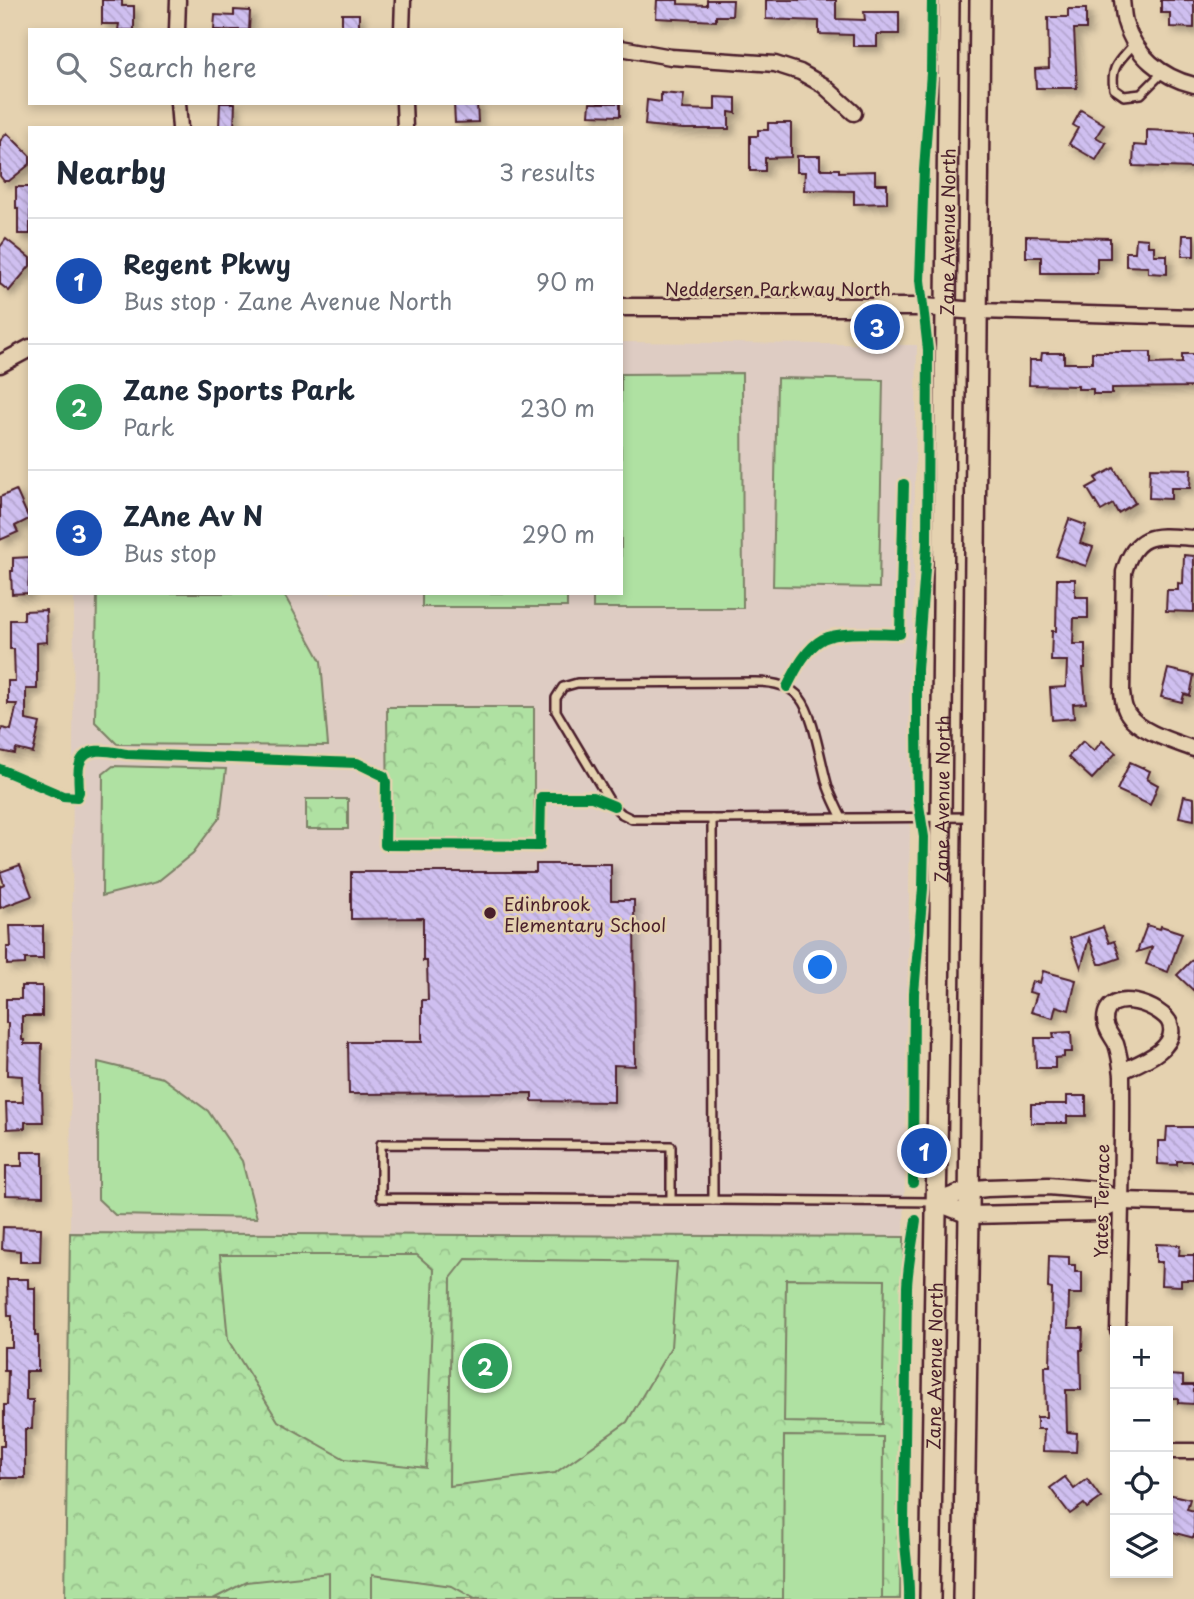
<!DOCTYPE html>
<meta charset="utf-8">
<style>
body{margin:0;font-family:"Playpen Sans",sans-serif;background:#f2f2f3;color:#1f2937}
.controls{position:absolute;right:21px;bottom:21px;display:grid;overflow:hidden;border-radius:0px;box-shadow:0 4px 10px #0003}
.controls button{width:63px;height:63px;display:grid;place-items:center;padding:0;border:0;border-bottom:2px solid #e0e1e3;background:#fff;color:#1f2937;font:35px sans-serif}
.you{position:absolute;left:821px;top:968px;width:24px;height:24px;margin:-18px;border:5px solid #fff;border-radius:50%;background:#1a73e8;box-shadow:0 0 0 10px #1a73e833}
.badge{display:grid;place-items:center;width:46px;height:46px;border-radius:50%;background:#7c3aed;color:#fff;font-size:23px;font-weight:700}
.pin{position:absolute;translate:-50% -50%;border:4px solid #fff;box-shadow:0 2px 7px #0006}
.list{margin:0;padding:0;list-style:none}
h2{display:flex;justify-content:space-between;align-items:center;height:91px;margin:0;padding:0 28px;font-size:30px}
h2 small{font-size:23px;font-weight:400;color:#747a83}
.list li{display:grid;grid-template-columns:46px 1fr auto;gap:21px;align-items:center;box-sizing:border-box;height:126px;padding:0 28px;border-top:2px solid #e0e1e3}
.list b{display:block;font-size:26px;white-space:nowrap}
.list p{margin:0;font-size:23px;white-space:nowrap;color:#747a83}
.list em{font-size:23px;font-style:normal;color:#747a83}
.icon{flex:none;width:38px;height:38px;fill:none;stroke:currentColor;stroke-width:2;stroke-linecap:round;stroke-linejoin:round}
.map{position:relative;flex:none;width:1194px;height:1599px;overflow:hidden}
.search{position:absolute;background:#fff;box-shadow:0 4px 10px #0003;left:28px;top:28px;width:595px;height:77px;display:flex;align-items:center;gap:18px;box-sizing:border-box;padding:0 24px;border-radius:0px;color:#747a83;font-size:26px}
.panel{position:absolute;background:#fff;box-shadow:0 4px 10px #0003;left:28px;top:126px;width:595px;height:469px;border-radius:0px}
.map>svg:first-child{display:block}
.built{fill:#deccc3}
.forest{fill:url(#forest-crowns);stroke:#7c8066;stroke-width:2}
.pitch{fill:#afe1a2;stroke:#7c8066;stroke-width:2}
.building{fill:url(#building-back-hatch);stroke:#4a1f2b;stroke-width:2;filter:url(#shadow)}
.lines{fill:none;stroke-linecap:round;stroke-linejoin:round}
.service-casing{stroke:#4a1f2b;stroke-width:12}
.minor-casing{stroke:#4a1f2b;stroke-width:19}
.tertiary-casing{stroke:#4a1f2b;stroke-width:21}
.secondary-casing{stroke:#4a1f2b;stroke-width:24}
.service{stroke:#e5d2b0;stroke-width:7}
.minor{stroke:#e5d2b0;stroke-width:14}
.tertiary{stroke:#e5d2b0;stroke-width:16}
.secondary{stroke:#e5d2b0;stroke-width:19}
.cycleway-casing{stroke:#e5d2b0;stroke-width:15}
.cycleway{stroke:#00873e;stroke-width:10}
.poi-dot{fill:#4a1f2b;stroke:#e5d2b0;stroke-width:2.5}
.labels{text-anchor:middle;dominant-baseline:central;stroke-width:5;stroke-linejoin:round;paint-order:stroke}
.street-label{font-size:18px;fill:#4a1f2b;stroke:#e5d2b0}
.poi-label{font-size:18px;fill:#4a1f2b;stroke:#e5d2b0;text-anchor:start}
</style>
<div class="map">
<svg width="1194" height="1599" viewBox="0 0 1194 1599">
<defs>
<pattern id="forest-crowns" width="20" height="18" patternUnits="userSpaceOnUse" patternTransform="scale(1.75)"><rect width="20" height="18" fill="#afe1a2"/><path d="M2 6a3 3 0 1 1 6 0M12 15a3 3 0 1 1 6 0" fill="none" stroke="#98c18c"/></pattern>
<pattern id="building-back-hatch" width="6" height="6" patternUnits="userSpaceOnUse" patternTransform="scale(1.75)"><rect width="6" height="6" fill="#cfbff0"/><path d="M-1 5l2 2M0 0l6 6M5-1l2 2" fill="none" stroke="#b3a4ce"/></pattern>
<filter id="shadow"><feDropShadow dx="5" dy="5" stdDeviation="3.5" flood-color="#0004"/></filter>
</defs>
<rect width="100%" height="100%" fill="#e5d2b0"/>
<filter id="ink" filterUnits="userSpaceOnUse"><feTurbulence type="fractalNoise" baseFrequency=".0143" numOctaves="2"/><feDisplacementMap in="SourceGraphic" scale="14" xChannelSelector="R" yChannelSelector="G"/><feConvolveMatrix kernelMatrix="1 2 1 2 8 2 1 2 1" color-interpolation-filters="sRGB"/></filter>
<g filter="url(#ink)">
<path class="built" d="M621 342 917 345 904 1237 70 1233 74 593H621Z"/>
<g class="forest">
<path d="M387 707H534V842H388Z"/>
<rect x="306" y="799" width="42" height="30"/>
<path d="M70 1233 904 1237 900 1599H65Z"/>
</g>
<g class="pitch">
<path d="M742 373 743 608H593V593H621V374Z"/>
<path d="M777 378 883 380 879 588 773 586Z"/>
<path d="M97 593H281L286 598 321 661 328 746 117 744 95 722Z"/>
<rect x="422" y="593" width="145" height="14"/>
<path d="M113 766 226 769 220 817 193 853 157 882 102 896 103 774Z"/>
<path d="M98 1062 163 1078 208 1111 242 1161 257 1218 115 1215 98 1199Z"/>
<path d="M220 1255H417L434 1270 426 1468 345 1459 278 1421 228 1340Z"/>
<path d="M466 1259 677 1262 671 1347 627 1422 555 1473 449 1486 451 1278Z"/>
<path d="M786 1279 885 1280 882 1424 784 1422Z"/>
<path d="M784 1436 883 1437 882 1599H783Z"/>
<path d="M329 1573V1599H213L246 1582Z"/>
<path d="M372 1575 452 1586 475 1599H372Z"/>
</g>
<g class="building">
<path d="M102 0H122V6H134V30H118L119 24H102Z"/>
<path d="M657 0H678V4L707 5V0H733L732 16H716V21L656 18Z"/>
<path d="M766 0H836V19L865 20 864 12H899V34H877V46H853V35L819 34V21L766 19Z"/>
<path d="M1161 0H1194V28L1170 27V13H1161Z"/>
<path d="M1068 9H1086V29H1074L1077 88H1036L1035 69 1049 68 1048 17H1068Z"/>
<path d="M234 10 250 11 249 30H214L215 15 234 16Z"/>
<rect x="342" y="14" width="17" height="16"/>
<path d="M661 93 684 95 682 109 715 110V97L736 98V113L729 112V129H683L645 125 647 100 661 102Z"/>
<path d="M220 103H235L234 128H219Z"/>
<path d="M454 103H477L478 122 455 123Z"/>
<path d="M590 103H620V116L589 115Z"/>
<path d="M1081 110 1104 124 1096 137 1106 143 1096 160 1069 144 1078 128 1073 125Z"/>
<path d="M768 123H791V157L765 158V171H750V136H758V130H768Z"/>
<path d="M1147 130 1194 132V168L1133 166 1134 145 1147 146Z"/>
<path d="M7 133 30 156V164L9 181H4L0 176V141Z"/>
<path d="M797 156H820V169H839V172L875 171V184H887V203L854 204V191L804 190 805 172H797Z"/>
<path d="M16 187H30V234H18V208H16Z"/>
<path d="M1183 235H1194V256H1182Z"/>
<path d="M1026 236 1110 238V258H1097V273H1041V257H1026Z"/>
<path d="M1136 238 1148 239V246H1154V255H1167V274L1148 273V267L1126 266V252H1135Z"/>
<path d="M6 239 30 258V266L9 291 0 284V247Z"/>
<path d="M1092 352H1151V364L1182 363V354H1194V387L1112 388V394H1093V389H1078V386L1029 385 1030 360H1041L1042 353H1064V363H1092Z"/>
<path d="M1114 468 1135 503 1118 513 1113 504 1101 511 1087 488 1098 482 1095 478Z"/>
<path d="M1150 468 1191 469 1190 488H1171V499L1149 498Z"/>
<path d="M16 490 29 519 15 526 18 532 0 540V497Z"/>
<path d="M1069 519 1086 525 1080 543 1093 547 1086 566 1056 556Z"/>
<path d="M1184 555 1194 556V612L1166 611 1167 590H1178V583L1183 584Z"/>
<path d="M30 557 28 593 12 594 11 571H13V558Z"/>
<path d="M1057 579H1075V597H1088V618H1074L1073 644H1085V668H1083L1086 703 1073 704 1074 718 1052 720 1050 688 1066 687 1067 661H1051L1052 631H1056Z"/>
<path d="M46 610 47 642 37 643V689H26V720L40 723 33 753 16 749 15 754 0 751V737L2 728 11 730 17 704H8V681H15L14 649H10V620H24V611Z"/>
<path d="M1168 669 1194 675 1190 696 1184 694 1182 702 1161 697Z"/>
<path d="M1083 741 1094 751 1102 741 1116 753 1092 779 1068 757Z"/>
<path d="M1130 762 1150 771 1147 779 1158 785 1150 805 1117 790Z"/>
<path d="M1184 796 1194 798V820L1179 817Z"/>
<path d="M536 864H611V900H634L635 1066 614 1065V1102L532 1101V1093L349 1094 348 1042H422V1000H428L427 961H423V918L351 919V872H536Z"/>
<path d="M20 865 32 896 0 908V886L4 884 0 872Z"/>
<path d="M1147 925 1160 929 1161 926 1182 933 1168 972 1146 964 1152 947 1137 952Z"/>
<path d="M10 926H43V959H25V964L7 965V947H11Z"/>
<path d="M1103 927 1109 943 1114 941 1120 958 1103 964H1099L1089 938 1081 968 1070 938Z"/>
<path d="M1194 958V991L1177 975Z"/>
<path d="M1043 971 1076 980 1069 1010 1056 1006 1053 1018 1031 1012 1037 994 1029 992 1032 981 1040 983Z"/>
<path d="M21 986H42V1016H22V1040H24V1044H42L41 1091H42L43 1122H25V1128L7 1129 6 1102H23L22 1076 7 1075 8 1023H6V999H21Z"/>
<path d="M1071 1032 1072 1052H1064V1057L1055 1058V1068H1036L1035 1038H1054L1053 1033Z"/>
<path d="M1067 1096H1086V1116H1067V1123H1031V1104H1067Z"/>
<path d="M1167 1127H1194V1161H1177V1165L1158 1164V1141H1166Z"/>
<path d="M22 1152H43V1196L6 1195V1166H22Z"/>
<path d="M3 1227 41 1228 40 1262H20V1251L2 1249Z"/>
<path d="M1156 1244 1180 1245 1179 1255H1194V1280H1181V1286L1161 1285 1162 1262H1156Z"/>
<path d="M1049 1256 1069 1257V1265H1075V1272H1082V1294H1069L1068 1328H1083L1082 1350H1080L1081 1390H1066L1067 1432 1077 1433 1076 1452 1043 1451 1044 1429H1037V1417H1046L1045 1366H1050L1052 1289 1048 1288Z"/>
<path d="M7 1279H28V1288H35V1336H38V1371H26V1400H33L32 1429H25V1478H0V1446H4V1405H7L8 1371H4V1347H12V1316H8Z"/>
<path d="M1168 1375 1183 1376V1385H1194V1404L1178 1403V1398H1168Z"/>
<path d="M1065 1477 1074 1489 1087 1479 1101 1498 1087 1508 1084 1504 1070 1514 1050 1488Z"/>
<path d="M1168 1494 1190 1499 1187 1509 1194 1511V1538L1168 1531Z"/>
</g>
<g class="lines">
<g class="service-casing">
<g id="service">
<path d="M1134 44C1120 61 1110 65 1114 89L1124 96 1141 94 1162 73"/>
<path d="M712 819H632L622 814 612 805 556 711V698L563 687 577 683 755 682C771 682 790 685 800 698 814 715 821 764 828 787 832 798 837 808 842 818"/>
<path d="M671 1200V1146L381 1144V1198L671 1200H713"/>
<path d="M935 1202 713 1200 712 819 972 817"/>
</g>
</g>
<g class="minor-casing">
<g id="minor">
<path d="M1122 0C1123 7 1123 15 1125 22 1135 55 1161 77 1194 85"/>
<path d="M177 30 178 0"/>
<path d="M402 30 403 0"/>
<path d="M621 48 671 57 775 64 800 72 823 85 854 113"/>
<path d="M178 103 180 128"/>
<path d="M404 103 405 128"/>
<path d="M977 311 1194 317"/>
<path d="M1194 538C1157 536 1136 530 1124 572L1122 692C1123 699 1123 708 1128 714 1139 732 1175 742 1194 749"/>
<path d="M1118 1331C1120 1246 1123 1161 1122 1075 1121 1066 1119 1053 1116 1044 1112 1036 1105 1029 1105 1020 1106 984 1165 1007 1170 1024 1179 1049 1139 1063 1122 1071"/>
<path d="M1168 1451H1194"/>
</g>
</g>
<g class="tertiary-casing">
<g id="tertiary">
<path d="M621 307H924L977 311"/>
<path d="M0 364 30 348"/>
<path d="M936 1202 968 1190 987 1188 1048 1186 1096 1190 1121 1201 1194 1203"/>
<path d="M936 1202 969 1215 1098 1212 1121 1201"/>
</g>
</g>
<g class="secondary-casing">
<g id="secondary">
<path id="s1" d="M930 1599 939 1022 949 0"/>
<path d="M963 1599 969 1215 980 0"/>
</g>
</g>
<use href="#service" class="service"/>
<use href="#minor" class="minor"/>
<use href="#tertiary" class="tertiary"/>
<use href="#secondary" class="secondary"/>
<g class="cycleway-casing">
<g id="cycleway">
<path d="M787 687C795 671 806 648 823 639 841 630 879 634 900 634L904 484"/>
<path d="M0 769 63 796 77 797 79 792C79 784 77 771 80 763 87 744 113 752 127 754L357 763 384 776 386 782 385 845 540 846 541 797H592L614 806"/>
<path d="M913 1183 914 993 923 888 924 837 918 799 917 728V669L927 544 928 350 920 280 924 170 931 72 932 0"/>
<path d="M909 1599C910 1574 904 1550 904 1525L907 1287C908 1264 913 1242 916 1220"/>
</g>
</g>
<use href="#cycleway" class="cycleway"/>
</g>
</g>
<circle class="poi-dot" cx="490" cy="913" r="7"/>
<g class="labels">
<g class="street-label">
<text stroke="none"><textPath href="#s1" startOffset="1367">Zane Avenue North</textPath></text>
<text x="778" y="288">Neddersen Parkway North</text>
<text stroke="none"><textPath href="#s1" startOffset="800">Zane Avenue North</textPath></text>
<text transform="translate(1101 1201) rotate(-89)">Yates Terrace</text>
<text stroke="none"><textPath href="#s1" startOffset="233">Zane Avenue North</textPath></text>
</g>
<g class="poi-label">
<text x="504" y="903">Edinbrook<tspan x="504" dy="21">Elementary School</tspan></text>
</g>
</g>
</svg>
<div class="controls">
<button>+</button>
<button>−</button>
<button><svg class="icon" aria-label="locate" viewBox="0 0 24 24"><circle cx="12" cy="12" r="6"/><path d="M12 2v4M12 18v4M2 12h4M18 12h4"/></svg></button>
<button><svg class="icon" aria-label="layers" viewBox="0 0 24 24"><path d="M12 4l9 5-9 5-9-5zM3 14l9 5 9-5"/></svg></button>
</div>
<div class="you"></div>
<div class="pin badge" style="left:924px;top:1151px;background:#1a4fb4">1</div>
<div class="pin badge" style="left:485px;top:1366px;background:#2e9e5b">2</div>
<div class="pin badge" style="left:877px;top:327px;background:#1a4fb4">3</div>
<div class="search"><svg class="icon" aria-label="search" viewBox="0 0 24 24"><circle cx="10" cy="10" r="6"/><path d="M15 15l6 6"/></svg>Search here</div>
<section class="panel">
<h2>Nearby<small>3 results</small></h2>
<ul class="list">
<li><span class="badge" style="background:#1a4fb4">1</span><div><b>Regent Pkwy</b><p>Bus stop · Zane Avenue North</p></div><em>90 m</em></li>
<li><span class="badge" style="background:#2e9e5b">2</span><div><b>Zane Sports Park</b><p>Park</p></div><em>230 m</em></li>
<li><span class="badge" style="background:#1a4fb4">3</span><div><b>ZAne Av N</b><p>Bus stop</p></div><em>290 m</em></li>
</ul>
</section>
</div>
